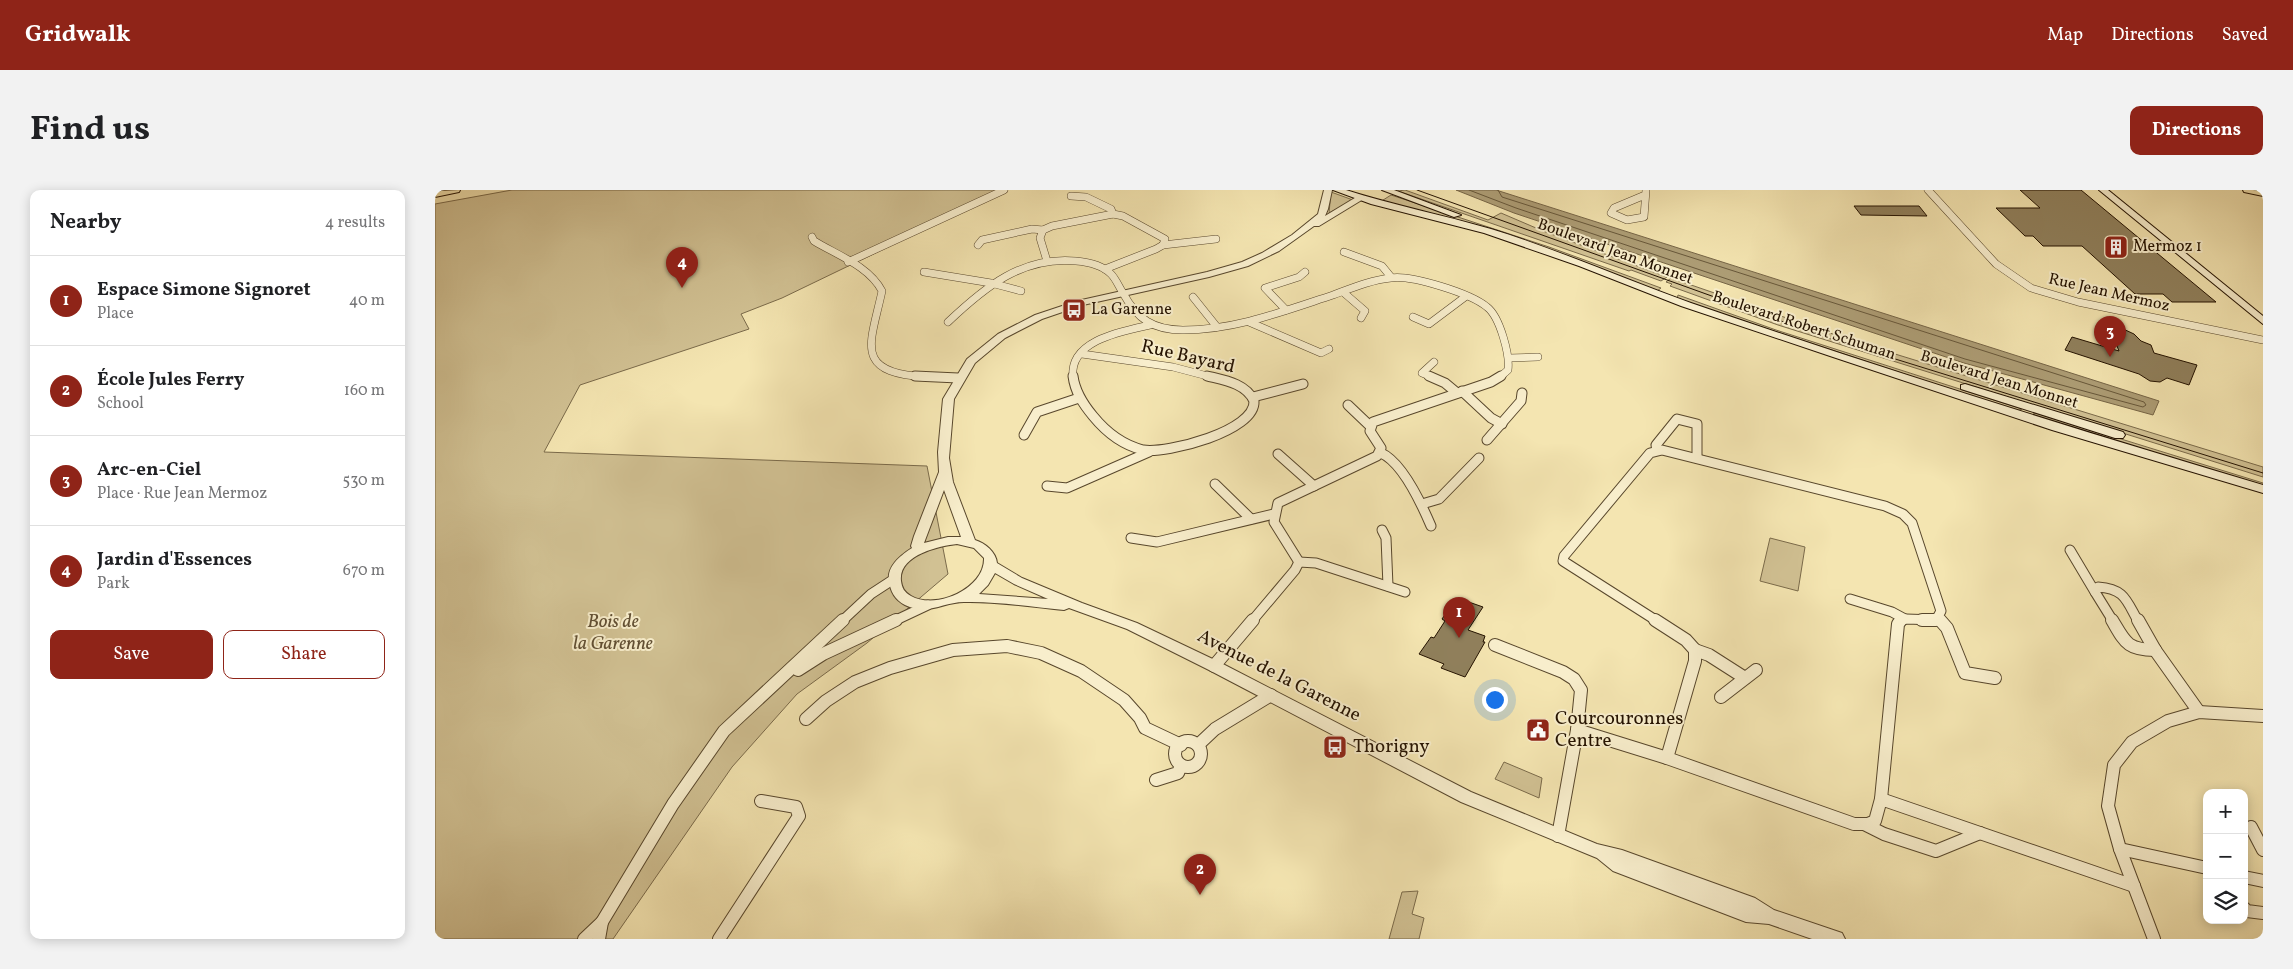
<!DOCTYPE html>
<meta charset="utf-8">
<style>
body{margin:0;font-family:Vollkorn,serif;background:#f2f2f2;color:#202124}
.controls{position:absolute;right:15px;bottom:15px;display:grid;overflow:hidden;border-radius:10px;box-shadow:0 2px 12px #0003}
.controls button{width:45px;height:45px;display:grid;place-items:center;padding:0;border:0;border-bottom:1px solid #e0e0e0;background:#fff;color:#202124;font:25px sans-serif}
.you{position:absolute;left:1059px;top:509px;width:18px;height:18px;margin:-12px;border:4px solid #fff;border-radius:50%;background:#1a73e8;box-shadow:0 0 0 8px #1a73e833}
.badge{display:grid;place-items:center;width:32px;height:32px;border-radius:50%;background:#8f2418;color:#fff;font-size:16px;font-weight:700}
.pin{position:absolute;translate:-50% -41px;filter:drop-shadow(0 1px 2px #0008)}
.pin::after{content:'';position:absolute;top:26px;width:18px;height:15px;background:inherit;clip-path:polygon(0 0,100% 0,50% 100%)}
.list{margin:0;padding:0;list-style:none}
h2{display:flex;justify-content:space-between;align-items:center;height:65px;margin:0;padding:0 20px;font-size:21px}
h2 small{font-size:16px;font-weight:400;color:#757577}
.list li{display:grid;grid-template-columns:32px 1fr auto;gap:15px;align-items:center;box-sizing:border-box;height:90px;padding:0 20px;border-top:1px solid #e0e0e0}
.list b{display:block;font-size:19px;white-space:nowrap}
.list p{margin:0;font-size:16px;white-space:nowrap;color:#757577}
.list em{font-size:16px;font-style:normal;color:#757577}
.actions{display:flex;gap:10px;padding:15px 20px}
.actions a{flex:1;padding:11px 0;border:1px solid #8f2418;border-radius:10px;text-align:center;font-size:18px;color:#8f2418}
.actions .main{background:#8f2418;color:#fff}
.icon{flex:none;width:28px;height:28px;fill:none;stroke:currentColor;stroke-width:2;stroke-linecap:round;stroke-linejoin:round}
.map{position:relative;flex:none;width:1828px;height:749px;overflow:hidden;border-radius:10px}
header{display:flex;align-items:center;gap:30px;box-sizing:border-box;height:70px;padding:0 25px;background:#8f2418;color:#fff}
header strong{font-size:24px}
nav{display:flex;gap:28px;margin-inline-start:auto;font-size:18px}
.intro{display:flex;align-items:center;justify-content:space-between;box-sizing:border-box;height:120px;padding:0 30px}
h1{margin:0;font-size:35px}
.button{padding:12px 22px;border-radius:10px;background:#8f2418;color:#fff;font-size:18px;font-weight:700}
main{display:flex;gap:30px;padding:0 30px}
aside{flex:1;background:#fff;border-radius:10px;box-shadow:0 2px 12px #0003}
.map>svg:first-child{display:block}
.green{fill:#d1c193;stroke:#7a6a4a}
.water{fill:#ad9d75;stroke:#766546}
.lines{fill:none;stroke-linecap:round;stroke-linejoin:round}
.shore{stroke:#68583a;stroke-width:1}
.building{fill:#90805c;stroke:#241200}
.minor-far2-casing{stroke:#58472c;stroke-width:8}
.minor-far1-casing{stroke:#58472c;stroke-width:11}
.minor-casing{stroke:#58472c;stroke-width:14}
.tertiary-casing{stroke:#58472c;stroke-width:2}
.secondary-casing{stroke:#241200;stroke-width:2}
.trunk-casing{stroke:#241200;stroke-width:2}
.minor-far2{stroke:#f8eecc;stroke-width:7}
.minor-far1{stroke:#f8eecc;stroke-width:9}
.minor{stroke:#f8eecc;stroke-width:12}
.tertiary{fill:#f8eecc;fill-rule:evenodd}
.secondary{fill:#f8eecc;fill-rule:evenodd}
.trunk{fill:#f4e5b1;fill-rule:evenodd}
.tram{stroke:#241200;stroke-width:1}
.labels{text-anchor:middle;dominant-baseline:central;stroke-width:4;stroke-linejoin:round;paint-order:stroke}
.far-poi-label{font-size:16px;fill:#241200;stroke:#f8eecc;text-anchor:start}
.far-street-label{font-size:16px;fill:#241200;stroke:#f8eecc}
.street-label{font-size:19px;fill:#241200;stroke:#f8eecc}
.park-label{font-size:19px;font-style:italic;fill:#614f33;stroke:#f8eecc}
.poi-label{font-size:19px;fill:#241200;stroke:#f8eecc;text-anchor:start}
</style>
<header>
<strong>Gridwalk</strong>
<nav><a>Map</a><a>Directions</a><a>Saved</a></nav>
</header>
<div class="intro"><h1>Find us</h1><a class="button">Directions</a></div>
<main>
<aside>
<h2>Nearby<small>4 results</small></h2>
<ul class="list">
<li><span class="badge">1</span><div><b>Espace Simone Signoret</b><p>Place</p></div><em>40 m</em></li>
<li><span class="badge">2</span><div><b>École Jules Ferry</b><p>School</p></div><em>160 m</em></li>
<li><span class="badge">3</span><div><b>Arc-en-Ciel</b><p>Place · Rue Jean Mermoz</p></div><em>530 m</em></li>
<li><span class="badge">4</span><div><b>Jardin d'Essences</b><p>Park</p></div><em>670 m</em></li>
</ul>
<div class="actions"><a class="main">Save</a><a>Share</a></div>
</aside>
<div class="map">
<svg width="1828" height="749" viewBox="0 0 1828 749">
<rect width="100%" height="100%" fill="#f4e5b1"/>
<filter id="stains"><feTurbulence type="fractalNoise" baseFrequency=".004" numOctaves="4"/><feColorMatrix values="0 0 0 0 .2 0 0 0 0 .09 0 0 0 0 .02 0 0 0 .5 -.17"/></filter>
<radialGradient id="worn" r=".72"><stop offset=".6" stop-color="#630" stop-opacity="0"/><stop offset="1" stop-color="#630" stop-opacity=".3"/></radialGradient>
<g class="green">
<path d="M77 0H571L347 108 306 124 314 139 145 195 109 262 492 276 513 384 432 453 362 504 297 577 178 749H0V14Z"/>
<path d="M970 0 1053 30 1066 23 1108 41 1232 87 1226 91 1196 80 1194 81 963 1Z"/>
<path d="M896 2 918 10 894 23Z"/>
<path d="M956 5 1114 57 1226 98 1222 101 1148 72 945 12Z"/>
<path d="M1236 88 1421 152 1828 277V287L1343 135 1235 96 1237 94 1231 92Z"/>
<path d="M1243 105 1341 140 1587 219 1582 221 1242 109Z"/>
<path d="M1599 222 1828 293V296L1599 226Z"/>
<path d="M1335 348 1370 357 1363 401 1325 391Z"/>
<path d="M1069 572 1107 588 1104 608 1060 589Z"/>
<path d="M983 701 977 724 989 728 984 749H954L967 702Z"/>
</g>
<path class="water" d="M1021 0H1061L1724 211 1718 225 1529 173 1079 23Z"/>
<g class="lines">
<path class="shore" d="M1034 0 1081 18 1530 169 1708 217 1711 215 1709 212 1067 7 1063 0"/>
</g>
<g class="building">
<path d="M1585 0H1646L1781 112H1737L1728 104H1700L1647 56H1608L1598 46H1590L1561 18H1605Z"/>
<path d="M1419 16H1484L1492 26 1426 25Z"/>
<path d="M1686 138 1699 144 1706 151 1716 155 1719 163 1762 175 1754 195 1732 188 1725 192 1715 191 1704 184 1630 160 1637 147 1684 161 1680 151Z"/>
<path d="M1020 410 1027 412 1028 410 1048 417 1033 440 1050 446 1048 452H1050L1030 487 1006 478 1009 474 984 464 996 447 999 448 1010 431 1007 429Z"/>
</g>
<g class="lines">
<g class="minor-far2-casing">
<g id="minor-far2">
<path d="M1493 0 1561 74 1596 98 1643 112 1828 150"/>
<path d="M1210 5 1179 18 1176 23 1192 30 1209 27 1211 0"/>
<path d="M636 6 651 7 676 19 678 24"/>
<path d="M377 47 379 51C402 65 434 76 447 101 436 153 417 183 491 187"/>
<path d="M543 55 547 50 597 39 608 40"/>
<path d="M728 55 781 49"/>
<path d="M909 62 947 76 956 87"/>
<path d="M612 71 605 48 608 40 617 36 678 24 688 26 730 49 728 55 721 59 670 79"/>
<path d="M413 72 569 0"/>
<path d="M489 82 556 93 586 101"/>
<path d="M908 102 930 121 926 128"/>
<path d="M758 107 782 137"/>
<path d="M851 120 830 98 864 87 870 82"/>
<path d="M978 127 994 134 1030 107"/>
<path d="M513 132C550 97 587 66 641 71 653 72 667 75 676 84 681 89 684 97 688 103 702 129 718 140 748 140 800 140 849 121 898 105 917 98 936 90 956 88 977 85 1035 103 1052 117 1065 127 1075 165 1073 180L1065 187"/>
<path d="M814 132 886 163 894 159"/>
<path d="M647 164 738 177 776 187"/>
<path d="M1074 168 1103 167"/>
<path d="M638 187C634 150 688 141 715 135"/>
<path d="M997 187 987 183 999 172"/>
</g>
</g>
<g class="minor-far1-casing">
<g id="minor-far1">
<path d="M480 186 523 188"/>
<path d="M638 186C640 202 648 214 658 226 671 242 688 255 708 260 732 264 821 241 819 211 811 193 788 190 772 186"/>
<path d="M994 186 1010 193 1022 203"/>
<path d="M1027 201 1056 228 1067 234"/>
<path d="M818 207 868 194"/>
<path d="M913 215 935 236"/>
<path d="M589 245 602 222 644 208"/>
<path d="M1052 250 1086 211 1087 203"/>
<path d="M1222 260 1221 255 1242 229 1262 234V268"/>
<path d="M946 263C967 272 987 315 996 336"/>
<path d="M843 264 879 296"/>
<path d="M780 294 816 329"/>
<path d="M612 296 632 298 714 262"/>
<path d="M987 314 1004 309 1044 268"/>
<path d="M947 340 951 348 953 396"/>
<path d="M696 348 722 352 839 324"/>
<path d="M1635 360 1660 402"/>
<path d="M864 372 839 332 843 313 942 266 946 258 935 241 938 232 1056 192 1066 186"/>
<path d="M864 372 881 373 970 402"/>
<path d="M1415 409 1457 422 1470 429"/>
<path d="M1503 428 1506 431"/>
<path d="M407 431 436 404 459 389"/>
<path d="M459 431 493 415"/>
<path d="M817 431 860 380 864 372"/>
<path d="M1222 431 1128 371 1129 366 1215 263 1227 260 1450 316 1468 324 1477 333 1506 421 1501 430 1471 429 1465 431"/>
<path d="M1678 431 1660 402 1663 397C1690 399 1691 410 1703 431"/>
</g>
</g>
<g class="minor-casing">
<g id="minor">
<path d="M1220 430 1251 450 1260 460V471L1232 568"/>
<path d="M1487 430H1501"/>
<path d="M1505 430 1512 438 1530 483 1560 488"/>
<path d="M1677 430C1690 452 1692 460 1720 460"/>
<path d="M1703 430 1720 460"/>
<path d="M1060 455 1128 482 1139 489 1146 500 1142 540 1123 646"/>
<path d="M1260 460 1274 465 1310 488"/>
<path d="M1720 460 1764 522"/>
<path d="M779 476 818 430"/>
<path d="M363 480 388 464 461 430"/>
<path d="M1286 507 1321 480"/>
<path d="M371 529 391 511 420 492 455 478 518 460 572 456 606 463 646 481 689 510 705 528 710 538 746 555"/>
<path d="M1142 540 1232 568 1419 634H1433L1440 631 1446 609 1699 696"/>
<circle cx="753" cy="564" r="13"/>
<path d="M763 555 780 539 836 505"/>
<path d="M721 590 743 583 746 575"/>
<path d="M1446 609 1463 434 1466 430"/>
<path d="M1431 635 1449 644 1501 661 1545 643"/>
<path d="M1816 637 1828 660"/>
<path d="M1685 659 1772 678"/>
<path d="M1809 687 1828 691"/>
<path d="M1809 718 1812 721 1828 723"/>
<path d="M149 749 167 732 238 614 289 541 408 430"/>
<path d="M164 749 167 732"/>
<path d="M284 749 364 626 361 617 326 611"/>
<path d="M1719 749 1685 659 1673 616 1679 575 1697 552 1733 531 1764 522 1828 526"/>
</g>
</g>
<g class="tertiary-casing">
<path id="tertiary" d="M889 0H897L893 19 890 26 923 6 930 8 884 36H879L844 61 813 76 774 87 648 115 607 129 570 148 540 173 519 209 514 268 518 292 540 350C550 353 561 362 562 373L587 388 647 413 702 433 784 472 1036 602 1162 654 1187 660 1320 708 1339 720 1407 743 1410 749H1377L1334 734 1311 732 1178 681 1162 668 1026 612 774 480 692 439 634 418 629 420C596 417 562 411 529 412 508 412 493 426 470 415 460 410 455 401 454 390 452 376 466 365 477 358L476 356 479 346 504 282 503 262 508 209 532 169 563 144 600 125 642 111 772 82 807 72 827 63 857 45 883 24ZM509 300 526 347H513L489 353ZM522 354 539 358 549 368C550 399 500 420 476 406 469 402 467 398 466 391 463 365 504 356 522 354ZM560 383 579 394 613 409 544 404 553 395Z"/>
</g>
<g class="secondary-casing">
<g id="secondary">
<path d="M898 0H911C958 15 1008 25 1056 39 1124 60 1189 89 1256 113 1445 178 1636 238 1828 295V303L1617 240 1395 166 1246 116 1144 76 1049 43 936 14Z"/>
<path d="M947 0H959L1026 25 1019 27Z"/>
<path d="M1664 0H1673L1828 126V134Z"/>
<path d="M1530 194 1688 242 1690 245 1688 248H1680L1526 199V195Z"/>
</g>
</g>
<g class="trunk-casing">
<g id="trunk">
<path d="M25 0 24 2 0 7V1Z"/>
<path d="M1808 0H1828V6L1809 2Z"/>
</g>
</g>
<use href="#minor-far2" class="minor-far2"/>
<use href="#minor-far1" class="minor-far1"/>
<use href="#minor" class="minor"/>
<use href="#tertiary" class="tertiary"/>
<use href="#secondary" class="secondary"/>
<use href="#trunk" class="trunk"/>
<path class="tram" d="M982 0 1399 150 1828 283"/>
</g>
<defs>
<g id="building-square" transform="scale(1.25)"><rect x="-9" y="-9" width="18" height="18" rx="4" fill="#8f2418" stroke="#f8eecc"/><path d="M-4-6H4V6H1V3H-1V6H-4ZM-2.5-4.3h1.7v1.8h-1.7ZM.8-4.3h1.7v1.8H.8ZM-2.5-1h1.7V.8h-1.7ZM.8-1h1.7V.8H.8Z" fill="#fff"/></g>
<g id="bus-square" transform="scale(1.25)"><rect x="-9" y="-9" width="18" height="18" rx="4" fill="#8f2418" stroke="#f8eecc"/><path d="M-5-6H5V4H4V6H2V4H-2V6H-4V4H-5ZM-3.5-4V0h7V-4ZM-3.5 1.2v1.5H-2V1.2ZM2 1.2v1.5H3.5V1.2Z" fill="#fff"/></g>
<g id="civic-square" transform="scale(1.25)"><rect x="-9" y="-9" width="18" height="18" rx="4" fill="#8f2418" stroke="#f8eecc"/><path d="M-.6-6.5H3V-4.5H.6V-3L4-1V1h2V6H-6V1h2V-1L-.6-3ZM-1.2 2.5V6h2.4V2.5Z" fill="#fff"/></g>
</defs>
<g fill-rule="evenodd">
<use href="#building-square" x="1681" y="57"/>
<use href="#bus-square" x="639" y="120"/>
<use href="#civic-square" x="1103" y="540"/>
<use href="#bus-square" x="900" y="557"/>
</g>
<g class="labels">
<g class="far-poi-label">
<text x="1698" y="57">Mermoz 1</text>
<text x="656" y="120">La Garenne</text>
</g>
<g class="far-street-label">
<text transform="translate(1180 62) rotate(20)">Boulevard Jean Monnet</text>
<text transform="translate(1674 103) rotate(13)">Rue Jean Mermoz</text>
<text transform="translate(1369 136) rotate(18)">Boulevard Robert Schuman</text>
<text transform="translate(1564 190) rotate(17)">Boulevard Jean Monnet</text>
</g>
<g class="street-label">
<text transform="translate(753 167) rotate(13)">Rue Bayard</text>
<text transform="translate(844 486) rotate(27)">Avenue de la Garenne</text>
</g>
<g class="park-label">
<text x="178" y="432">Bois de<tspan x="178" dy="22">la Garenne</tspan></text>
</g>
<g class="poi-label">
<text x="1120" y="529">Courcouronnes<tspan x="1120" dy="22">Centre</tspan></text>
<text x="918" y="557">Thorigny</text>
</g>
</g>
<rect width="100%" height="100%" filter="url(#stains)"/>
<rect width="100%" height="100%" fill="url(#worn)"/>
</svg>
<div class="controls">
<button>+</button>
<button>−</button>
<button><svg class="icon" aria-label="layers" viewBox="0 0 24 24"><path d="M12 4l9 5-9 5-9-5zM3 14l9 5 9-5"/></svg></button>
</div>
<div class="you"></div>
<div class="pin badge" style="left:1024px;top:448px">1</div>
<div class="pin badge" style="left:765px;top:705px">2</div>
<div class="pin badge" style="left:1675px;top:167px">3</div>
<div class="pin badge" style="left:247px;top:98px">4</div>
</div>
</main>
